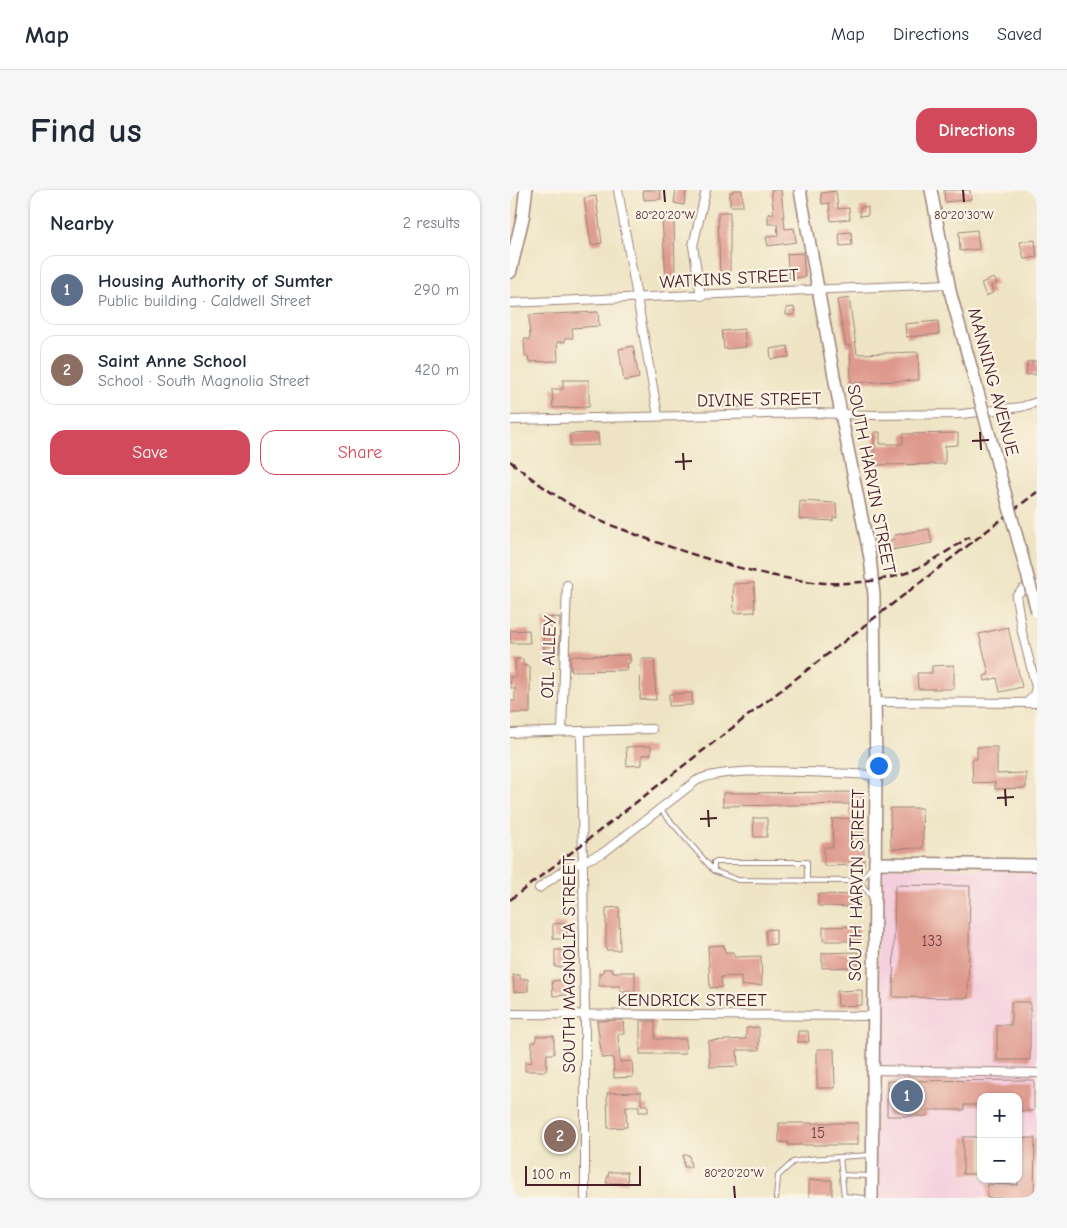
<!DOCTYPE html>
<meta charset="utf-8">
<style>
body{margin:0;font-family:"Comic Neue",sans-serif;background:#f6f6f7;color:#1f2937}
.controls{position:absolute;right:15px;bottom:15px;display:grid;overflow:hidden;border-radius:10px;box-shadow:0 1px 4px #0004}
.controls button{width:45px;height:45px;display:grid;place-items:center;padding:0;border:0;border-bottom:1px solid #e0e1e3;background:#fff;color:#1f2937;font:25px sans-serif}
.scale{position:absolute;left:15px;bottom:12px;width:116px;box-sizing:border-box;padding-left:5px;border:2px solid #4a1f2b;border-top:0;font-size:14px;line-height:18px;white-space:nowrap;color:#4a1f2b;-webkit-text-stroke:4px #fcf5e5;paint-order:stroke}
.you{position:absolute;left:368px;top:575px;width:18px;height:18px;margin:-12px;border:4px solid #fff;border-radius:50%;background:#1a73e8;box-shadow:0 0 0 8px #1a73e833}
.badge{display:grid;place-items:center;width:32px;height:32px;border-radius:50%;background:#d1495b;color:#fff;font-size:16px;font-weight:700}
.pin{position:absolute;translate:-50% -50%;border:2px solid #fff;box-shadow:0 1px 5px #0006}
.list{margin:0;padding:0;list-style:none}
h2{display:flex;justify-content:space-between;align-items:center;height:65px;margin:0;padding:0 20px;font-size:21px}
h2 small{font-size:16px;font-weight:400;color:#747a83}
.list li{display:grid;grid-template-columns:32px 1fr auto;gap:15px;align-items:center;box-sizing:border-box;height:70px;margin:0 10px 10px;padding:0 10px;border:1px solid #e0e1e3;border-radius:15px}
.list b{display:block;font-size:19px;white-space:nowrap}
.list p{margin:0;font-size:16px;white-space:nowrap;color:#747a83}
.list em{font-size:16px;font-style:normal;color:#747a83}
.actions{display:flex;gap:10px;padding:15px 20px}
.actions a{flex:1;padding:11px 0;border:1px solid #d1495b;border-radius:15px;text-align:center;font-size:18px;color:#d1495b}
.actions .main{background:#d1495b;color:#fff}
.map{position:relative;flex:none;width:527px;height:1008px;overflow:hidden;border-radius:15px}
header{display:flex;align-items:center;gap:30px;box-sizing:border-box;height:70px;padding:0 25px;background:#fff;border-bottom:1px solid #e0e1e3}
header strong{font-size:24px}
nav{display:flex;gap:28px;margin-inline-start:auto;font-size:18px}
.intro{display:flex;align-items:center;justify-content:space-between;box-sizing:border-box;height:120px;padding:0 30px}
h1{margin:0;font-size:35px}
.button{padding:12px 22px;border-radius:15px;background:#d1495b;color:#fff;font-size:18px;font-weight:700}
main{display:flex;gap:30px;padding:0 30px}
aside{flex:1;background:#fff;border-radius:15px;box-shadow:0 1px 4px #0004}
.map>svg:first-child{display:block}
.built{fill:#f4cfde;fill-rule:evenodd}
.building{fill:#de998d}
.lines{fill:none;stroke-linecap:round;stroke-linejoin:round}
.lane-casing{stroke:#9c8278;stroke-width:6}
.street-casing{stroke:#9c8278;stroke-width:10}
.secondary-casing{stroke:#9c8278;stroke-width:14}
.primary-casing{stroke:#9c8278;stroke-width:15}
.lane{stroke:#fff;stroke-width:4}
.street{stroke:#fff;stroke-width:8}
.secondary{stroke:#fff;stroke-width:11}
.primary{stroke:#fff;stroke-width:12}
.rail{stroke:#4a1f2b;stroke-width:2.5;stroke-dasharray:8 4;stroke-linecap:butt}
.secondary-bridge-casing{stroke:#9c8278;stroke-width:14;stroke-linecap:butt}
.secondary-bridge{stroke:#fff;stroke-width:11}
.ticks{fill:none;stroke:#4a1f2b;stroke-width:2}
.labels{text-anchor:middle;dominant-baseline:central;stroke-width:4.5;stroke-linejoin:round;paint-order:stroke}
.number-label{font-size:15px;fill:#6f3e44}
.street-label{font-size:18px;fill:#4a1f2b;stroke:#fcf5e5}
.ticks-label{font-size:12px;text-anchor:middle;fill:#4a1f2b;stroke:#fcf5e5;stroke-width:4.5;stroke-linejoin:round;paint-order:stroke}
</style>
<header>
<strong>Map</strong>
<nav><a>Map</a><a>Directions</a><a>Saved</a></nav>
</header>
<div class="intro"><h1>Find us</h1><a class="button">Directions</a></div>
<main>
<aside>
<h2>Nearby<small>2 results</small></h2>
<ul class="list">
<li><span class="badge" style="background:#5c6f8a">1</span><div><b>Housing Authority of Sumter</b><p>Public building · Caldwell Street</p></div><em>290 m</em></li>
<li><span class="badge" style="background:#8d6e63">2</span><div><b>Saint Anne School</b><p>School · South Magnolia Street</p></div><em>420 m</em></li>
</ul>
<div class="actions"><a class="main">Save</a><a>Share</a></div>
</aside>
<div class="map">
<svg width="527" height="1008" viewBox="0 0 527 1008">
<rect width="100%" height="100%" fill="#fcf5e5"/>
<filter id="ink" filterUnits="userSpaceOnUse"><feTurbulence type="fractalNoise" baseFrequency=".02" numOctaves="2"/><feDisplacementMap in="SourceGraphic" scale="10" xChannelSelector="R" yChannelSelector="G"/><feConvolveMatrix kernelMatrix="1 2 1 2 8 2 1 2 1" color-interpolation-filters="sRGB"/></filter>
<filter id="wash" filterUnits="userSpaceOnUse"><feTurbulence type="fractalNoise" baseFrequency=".0096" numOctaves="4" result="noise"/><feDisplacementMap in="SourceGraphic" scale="20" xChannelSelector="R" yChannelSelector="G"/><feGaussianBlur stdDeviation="1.12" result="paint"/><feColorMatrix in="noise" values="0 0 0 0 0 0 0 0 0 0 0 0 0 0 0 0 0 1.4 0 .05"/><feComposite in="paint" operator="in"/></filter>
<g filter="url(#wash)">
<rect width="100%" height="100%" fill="#eee4c4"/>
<path class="built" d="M370 677 527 679V1008H363ZM471 907H508V989H471Z"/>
<g id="blocks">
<g class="building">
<path d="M133 0H150L151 9 134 10Z"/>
<path d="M166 0H176L174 15 164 13Z"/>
<path d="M223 0H232L233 16H220V2H223Z"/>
<path d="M261 0H271L275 39 284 38 286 52 258 56 256 47 268 46 267 34H258V24H264Z"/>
<path d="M434 0H460L461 9 435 12Z"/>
<path d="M326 1 328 19 339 18 340 29 321 31 319 13 312 14 311 3Z"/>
<path d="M86 6 92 53 81 55 74 8Z"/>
<path d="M350 17H358V25L350 26Z"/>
<path d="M208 22H220V86H210Z"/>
<path d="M164 28 165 88H156L152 29Z"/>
<path d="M467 40 469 59 450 61 449 42Z"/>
<path d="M341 42 342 55 330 56 329 43Z"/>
<path d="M525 50 527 67 514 69 510 52Z"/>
<path d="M293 63 295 87 279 88 277 64Z"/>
<path d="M484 88 487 94 481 96 483 103 476 106 471 93Z"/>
<path d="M339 108 347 164 408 162 409 190 341 193 340 155 336 156 327 110Z"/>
<path d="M284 117 285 125H276V118Z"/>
<path d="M88 122 89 136 62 138 63 148H55V152H47L48 171 19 172 18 166H15L14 149H20L19 125Z"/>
<path d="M428 131 429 144 396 147 395 134Z"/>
<path d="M234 139 236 157 214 159 212 141Z"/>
<path d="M123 156 129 188 114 191 109 159Z"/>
<path d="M278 156 279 167 261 169 260 159Z"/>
<path d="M527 171V184L516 185 517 172Z"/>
<path d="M53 190H79V217L43 218 42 199H53Z"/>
<path d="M213 207H243V217H214Z"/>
<path d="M364 242H370V254H393V244L448 243V255L435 256V274L364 275Z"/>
<path d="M88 243 89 255 60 256V244Z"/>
<path d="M290 311 326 313 327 328 323 327V331L289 329Z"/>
<path d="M419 339 422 353 381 360 380 350 384 349V345Z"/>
<path d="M244 393 245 422 224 423 223 394Z"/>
<path d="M50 427 49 463 34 464 33 428Z"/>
<path d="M498 437 512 497 490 502 487 488 475 491 474 486 479 484 469 444Z"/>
<path d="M19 440 20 453H0V441Z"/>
<path d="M120 465V473H116L117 480 61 481 60 466Z"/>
<path d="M5 469H13V476H20V523H0V511H5V498H1L0 487H6Z"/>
<path d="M131 469H144L146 510 130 509Z"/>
<path d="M444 475V499H408L407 483H422V476Z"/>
<path d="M182 503V515L159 516V504Z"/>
<path d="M141 556V564L132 565V575L117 576 116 557Z"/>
<path d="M467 557H487V584L516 583V598L485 599V592L463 593 462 569H467Z"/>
<path d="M353 602 354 675 314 676V657H323L322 629 340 628V614L213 616V603Z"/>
<path d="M380 618H412L413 658 381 659Z"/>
<path d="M243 628H257V647H244Z"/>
<path d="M385 695 460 696 458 808 383 807Z"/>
<path d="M308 704 349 705V717L308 716Z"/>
<path d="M109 717 110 760H96V718Z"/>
<path d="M56 733 57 749H43V734Z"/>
<path d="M349 736V751H313V737Z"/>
<path d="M266 739V754L256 755V740Z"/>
<path d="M214 755 215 762H223L224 767 251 766 252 795 231 796V786L211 787 212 797 200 798 198 756Z"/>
<rect x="45" y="760" width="11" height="17"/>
<path d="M348 762V777L312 778V763Z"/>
<path d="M93 779H103V782H125V802H110V796H89V783H93Z"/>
<path d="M3 785H10V789H18V801L4 802Z"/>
<path d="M56 790 57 805 43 806 42 791Z"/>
<path d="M352 800V815L328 816 327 801Z"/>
<path d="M501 812H520V870H487V835H501Z"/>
<path d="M113 830 114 844H108L110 872 122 871 123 887 104 888 103 867 92 868 87 831Z"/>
<path d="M130 831H145V849H176L175 864H130Z"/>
<path d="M249 837V860H227L228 876 200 877 198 851 236 849V838Z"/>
<path d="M288 841H298L299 852H288Z"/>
<path d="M26 846H44V864H37L36 881H15V872L21 873 22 852H26Z"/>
<path d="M307 859H324L325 898H307Z"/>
<path d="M524 890V921H508V907H471V915H454V920H417V926H377V891Z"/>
<path d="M131 902V915H138V922H129V916H116L117 937 98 938 97 903Z"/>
<path d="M269 933H348V955H278V952H269Z"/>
<rect x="453" y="947" width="18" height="37"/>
<path d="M508 948H525L524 1008H477V994L508 995Z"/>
<path d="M173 965H179L181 977H174Z"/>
<path d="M99 982H117L118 993H96Z"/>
<rect x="299" y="990" width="23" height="18"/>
</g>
</g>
</g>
<g filter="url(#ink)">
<use href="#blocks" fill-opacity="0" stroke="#9c8278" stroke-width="1"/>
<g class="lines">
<g class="lane-casing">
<g id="lane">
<path d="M150 619 204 681 228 690 343 691 354 687 362 676"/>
<path d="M204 681V672H297V691"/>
<path d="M343 691 352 695 362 707"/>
<path d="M330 967 334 1006 354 1008"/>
<path d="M332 985 359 986"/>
<path d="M266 1008 268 986 283 972 299 969 360 965"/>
</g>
</g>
<g class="street-casing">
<g id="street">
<path d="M108 0 148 226"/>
<path d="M191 106 183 56 196 0"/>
<path d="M0 113 439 94"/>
<path d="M0 230 303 223 363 225 452 224 511 217 527 212"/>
<path d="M366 512 527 513"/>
<path d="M517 513 524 505 526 497 512 442 506 406 513 399 527 395"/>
<path d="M52 541 57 395"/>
<path d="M71 541 75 824V1008"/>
<path d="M0 543 142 539"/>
<path d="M29 698 57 678 93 663 186 591C212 574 328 584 366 585"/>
<path d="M0 824 363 826"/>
<path d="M363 880 527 883"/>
</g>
</g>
<g class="secondary-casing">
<g id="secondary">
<path d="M290 0 331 224 360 368 364 405 366 585 362 1008"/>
<path d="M421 0 441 105 465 191"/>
<path d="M365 673 527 675"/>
</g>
</g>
<g class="primary-casing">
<path id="primary" d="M0 82 13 26 16 0"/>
</g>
<use href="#lane" class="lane"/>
<use href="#street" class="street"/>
<use href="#secondary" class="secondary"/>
<use href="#primary" class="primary"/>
<g class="rail">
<path d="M0 271C26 293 54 312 84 328 98 335 113 339 127 345 180 365 257 389 314 393 338 394 363 392 386 386 413 379 436 362 459 347"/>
<path d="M0 710 527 302"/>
</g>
<g class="secondary-bridge-casing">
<path id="secondary-bridge" d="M465 191 527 421"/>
</g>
<use href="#secondary-bridge" class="secondary-bridge"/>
</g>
</g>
<path class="ticks" d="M154 0 155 12M453 0 454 12M470 242 471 260M462 251 479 250M173 263 174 280M165 272 182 271M495 599 496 616M487 608 504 607M198 620 199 637M190 629 207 628M224 996 225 1008"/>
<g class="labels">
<g class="number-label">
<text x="422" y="751">133</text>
<text x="308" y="943">15</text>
</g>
<g class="street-label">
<text transform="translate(219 89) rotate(-3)">WATKINS STREET</text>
<text transform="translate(483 192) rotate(75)">MANNING AVENUE</text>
<text transform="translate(249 210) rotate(-1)">DIVINE STREET</text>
<text transform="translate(361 289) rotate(79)">SOUTH HARVIN STREET</text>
<text transform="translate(39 467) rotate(-88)">OIL ALLEY</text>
<text transform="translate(347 695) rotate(-89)">SOUTH HARVIN STREET</text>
<text transform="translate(59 774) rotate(-90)">SOUTH MAGNOLIA STREET</text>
<text x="182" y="810">KENDRICK STREET</text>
</g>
</g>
<g class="ticks-label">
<text x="155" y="29">80°20'20"W</text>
<text x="454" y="29">80°20'30"W</text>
<text x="224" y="987">80°20'20"W</text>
</g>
</svg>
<div class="controls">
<button>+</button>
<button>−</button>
</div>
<div class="scale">100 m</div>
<div class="you"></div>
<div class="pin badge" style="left:397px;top:906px;background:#5c6f8a">1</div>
<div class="pin badge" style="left:50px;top:946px;background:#8d6e63">2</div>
</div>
</main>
